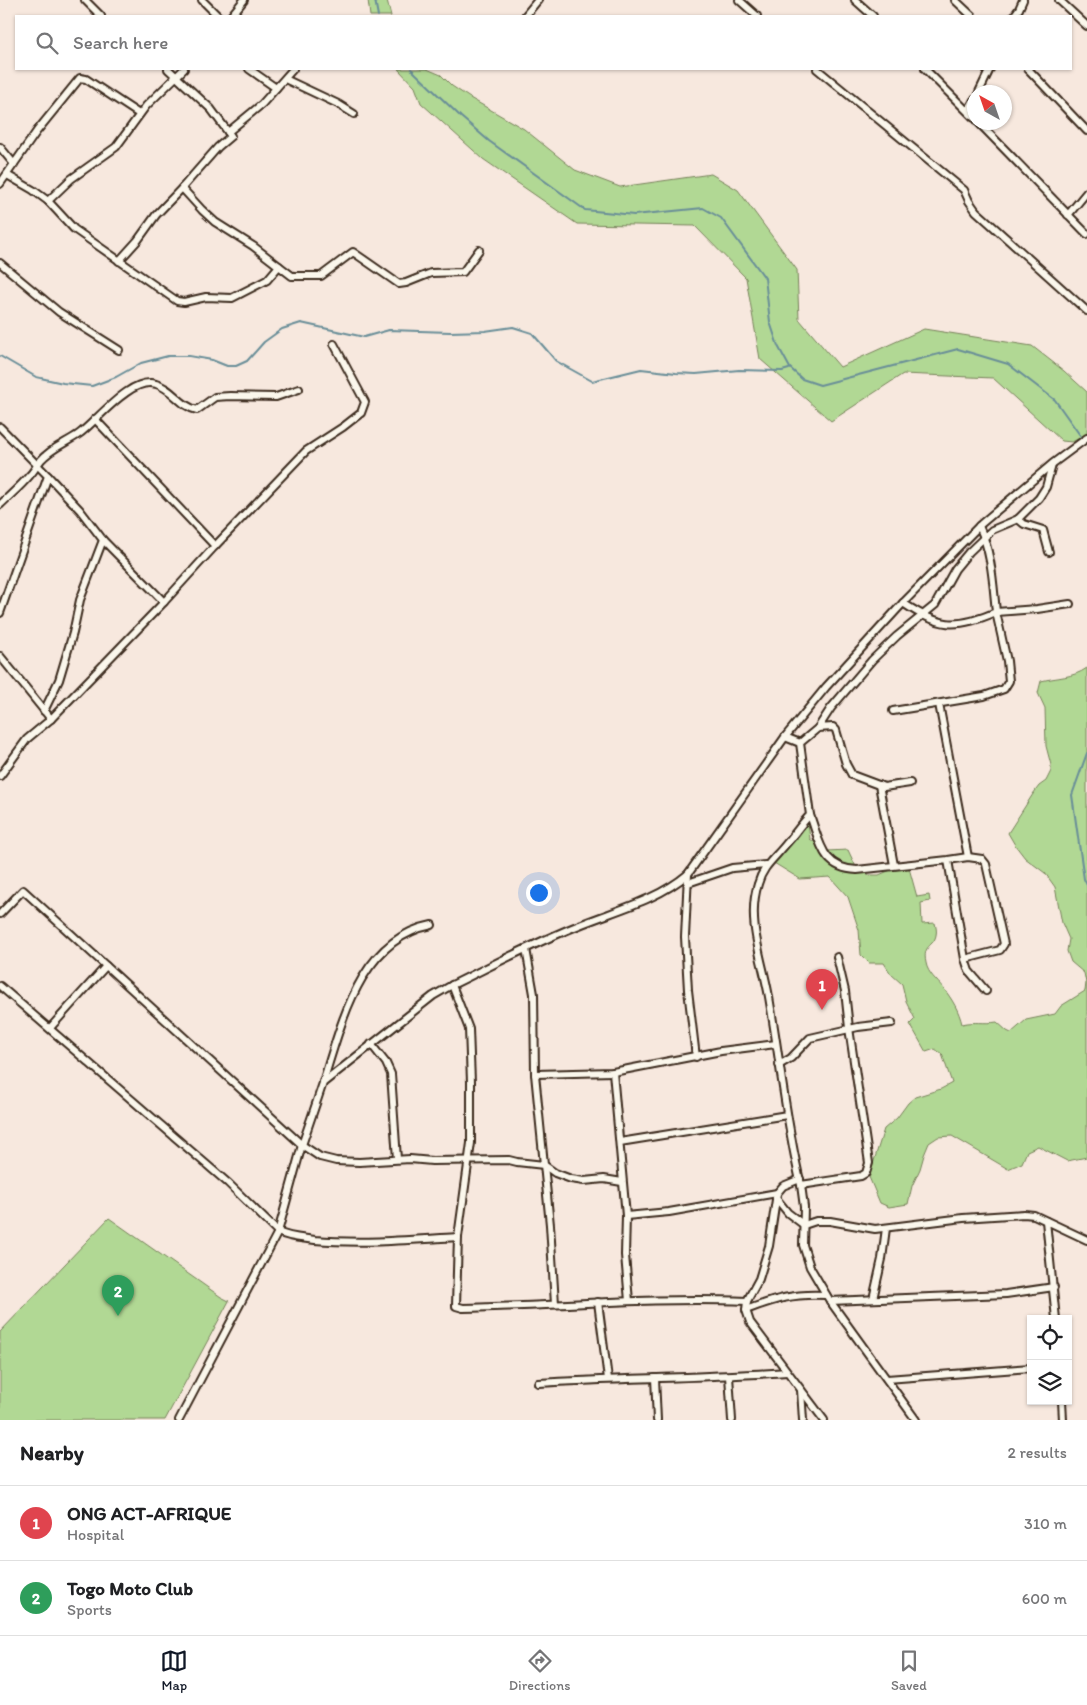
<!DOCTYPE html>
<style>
body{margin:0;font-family:Itim,sans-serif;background:#f6f6f6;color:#202124}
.controls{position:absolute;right:15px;bottom:15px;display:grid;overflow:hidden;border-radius:0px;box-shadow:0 1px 4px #0004}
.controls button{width:45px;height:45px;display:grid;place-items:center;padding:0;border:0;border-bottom:1px solid #e0e0e0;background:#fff;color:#202124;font:25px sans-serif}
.compass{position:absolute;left:967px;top:85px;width:45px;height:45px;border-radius:50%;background:#fff;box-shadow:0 1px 4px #0004;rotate:320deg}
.you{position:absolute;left:538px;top:892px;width:18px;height:18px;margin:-12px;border:4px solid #fff;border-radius:50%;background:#1a73e8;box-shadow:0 0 0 8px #1a73e833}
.badge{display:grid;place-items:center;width:32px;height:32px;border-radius:50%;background:#111827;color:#fff;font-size:16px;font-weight:700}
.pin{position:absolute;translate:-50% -41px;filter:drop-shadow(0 1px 2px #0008)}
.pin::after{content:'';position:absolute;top:26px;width:18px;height:15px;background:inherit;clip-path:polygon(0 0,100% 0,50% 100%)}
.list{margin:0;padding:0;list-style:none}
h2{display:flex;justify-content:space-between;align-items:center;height:65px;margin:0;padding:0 20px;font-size:21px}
h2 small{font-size:16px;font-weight:400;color:#757577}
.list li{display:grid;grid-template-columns:32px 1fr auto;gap:15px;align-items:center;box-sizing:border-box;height:75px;padding:0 20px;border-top:1px solid #e0e0e0}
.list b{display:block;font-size:19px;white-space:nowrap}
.list p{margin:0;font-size:16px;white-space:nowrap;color:#757577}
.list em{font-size:16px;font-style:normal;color:#757577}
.icon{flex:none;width:28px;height:28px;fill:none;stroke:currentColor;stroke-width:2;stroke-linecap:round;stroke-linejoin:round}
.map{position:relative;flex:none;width:1087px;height:1420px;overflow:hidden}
.search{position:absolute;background:#fff;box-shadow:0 1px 4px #0004;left:15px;right:15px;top:15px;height:55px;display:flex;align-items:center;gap:12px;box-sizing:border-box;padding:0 18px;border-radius:0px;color:#757577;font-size:19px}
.sheet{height:215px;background:#fff}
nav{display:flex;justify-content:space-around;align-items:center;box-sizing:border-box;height:70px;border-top:1px solid #e0e0e0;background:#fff;font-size:14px;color:#757577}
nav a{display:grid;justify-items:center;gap:2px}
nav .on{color:#111827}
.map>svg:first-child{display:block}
.green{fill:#b1d894;stroke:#768159}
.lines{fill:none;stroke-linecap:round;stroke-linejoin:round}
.stream{stroke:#698e98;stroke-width:2}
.street-casing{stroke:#3b2a1e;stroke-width:10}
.street{stroke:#fbf7ec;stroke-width:6}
</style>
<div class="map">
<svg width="1087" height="1420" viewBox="0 0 1087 1420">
<rect width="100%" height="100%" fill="#f7e8de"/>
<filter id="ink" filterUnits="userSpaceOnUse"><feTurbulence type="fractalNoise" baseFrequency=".02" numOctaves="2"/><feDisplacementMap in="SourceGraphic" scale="10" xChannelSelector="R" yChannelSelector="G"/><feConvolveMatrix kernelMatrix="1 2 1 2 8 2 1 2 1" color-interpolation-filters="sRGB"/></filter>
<g filter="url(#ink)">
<g class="green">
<path d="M368 0H387L391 16H370Z"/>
<path d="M398 69H427L441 75 452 86 470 98 524 129 575 170 620 187 711 174 738 190 797 270 799 319 840 367 924 329 1032 346 1064 371 1087 392V434L1072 442 1062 441 993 378 903 374 831 421 760 359 746 278 695 226 577 224 483 159 421 103 415 87Z"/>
<path d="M1087 668V1157L1067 1161 1038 1146 1027 1151 1022 1163 1008 1169 952 1136 938 1137 929 1143 924 1155 920 1169 912 1186 908 1204 889 1207 880 1203 869 1177 884 1129 897 1118 908 1103 915 1097 941 1089 952 1083 942 1054 935 1049 926 1052 910 1024 915 1019 906 1001 902 984 891 974 884 963H869L861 955 859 930 848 897 830 877 800 879 774 863 796 840 808 823 810 839 827 851 848 850 856 867 869 875H879L893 869 909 868 917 897 929 895 930 901 921 903 922 924 935 923C936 927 937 931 936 935 934 947 922 944 926 963 928 974 937 980 944 989 952 999 959 1011 962 1024 974 1021 985 1024 997 1022L1007 1031 1011 1033 1026 1020 1055 1014 1061 1006 1085 991 1086 983 1084 973 1071 962 1067 951 1069 939 1062 923 1055 887 1045 873 1025 858 1015 845 1008 833 1033 794 1039 786 1046 781 1051 771V765L1046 746 1045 708 1038 693 1041 681C1057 677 1073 678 1087 668Z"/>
<path d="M109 1218 221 1297 229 1301 165 1420H0V1332Z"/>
</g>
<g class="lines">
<g class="stream">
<path d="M375 0 378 16"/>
<path d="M411 69 461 117 489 141 585 210 634 215 703 208 721 218 765 278 770 322 778 346 790 368 802 379 820 385 958 349 1008 364 1055 400 1082 438"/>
<path d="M0 356 36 377 63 383 92 386 116 377 141 363 168 356H189L212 360 227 366H236L247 361 264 342 282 329 301 323 364 337 389 330 450 332 485 331 513 327 532 333 556 361 592 381 641 369 676 373 696 374 739 370 782 371 789 369"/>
<path d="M1087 753 1072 795 1084 879 1087 885"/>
</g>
<g class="street-casing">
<g id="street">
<path d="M85 0 101 16"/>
<path d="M202 0 218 16"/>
<path d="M739 0 757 16"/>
<path d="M855 0 873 16"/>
<path d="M955 0 972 16"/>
<path d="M1059 0 1087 26"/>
<path d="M231 16 244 0"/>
<path d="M525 16 538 0"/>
<path d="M1014 16 1019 9 1023 0"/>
<path d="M249 69 276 88"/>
<path d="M817 69 964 190 969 201 976 211 1087 311"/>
<path d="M925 69 974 118"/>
<path d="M1028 69 1087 131"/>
<path d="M285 79 338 104 354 114"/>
<path d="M979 92 990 69"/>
<path d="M968 111 974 100"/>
<path d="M978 122 1087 234"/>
<path d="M228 132 262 104 293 69"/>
<path d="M0 147 14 164"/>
<path d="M7 175 33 190 48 201 74 229 177 301 184 302 206 297 232 298 267 280 279 266"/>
<path d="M0 184 37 131 80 78 86 79 139 114"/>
<path d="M182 188 202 210 215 222 253 246 292 276H321L353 252 399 284 406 283 431 273 463 272 479 250"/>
<path d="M48 201 71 179 116 147 146 106 184 69"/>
<path d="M1068 215 1087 192"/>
<path d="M119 261 138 240 156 215 182 188 218 147 231 136 211 109 168 69"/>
<path d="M0 263 59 312 119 350"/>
<path d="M95 419 215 546"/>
<path d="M0 427 48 476 0 613"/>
<path d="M0 505C10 495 21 486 30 475 34 471 37 465 41 460 51 448 66 443 79 434 97 421 131 376 156 384 172 388 181 407 197 410L215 397 230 396 276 397 299 389"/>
<path d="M1018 519 1024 524 1043 530 1049 552"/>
<path d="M164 602 215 546 306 451 343 427 361 413 365 402 334 344"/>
<path d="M903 603C939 627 955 630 996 612 993 583 992 553 979 526"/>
<path d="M0 656 51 719"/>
<path d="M939 704 968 857"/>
<path d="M44 711 59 680 73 633 80 600 103 540 80 510 48 476"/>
<path d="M893 711 984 696 1004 689 1009 681 1007 661 996 612 1037 609 1070 604"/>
<path d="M818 728 833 727 836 730 846 764 852 775 884 787 910 783"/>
<path d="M785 737 800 743"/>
<path d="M0 776 27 739 51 719 164 602 103 540"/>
<path d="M879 785 894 865"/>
<path d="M810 815C820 842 822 869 857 870L948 860 968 857 982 859 986 864 1004 944 1000 950 965 959 948 860"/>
<path d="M688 874 685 937 688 990 696 1057"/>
<path d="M688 883 732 868 766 865"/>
<path d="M0 914 23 890 302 1145 320 1157 336 1161 359 1162 410 1159 432 1161 509 1160 517 1162 544 1165 555 1173 571 1179 584 1181 604 1179 622 1182"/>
<path d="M526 949 534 994 535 1074 550 1225 555 1304"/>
<path d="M837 957 845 991 849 1028 869 1163 866 1173 861 1176 801 1185C786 1123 780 1060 769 997 763 961 746 921 758 884 763 866 774 859 786 844 794 835 801 824 810 815L800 743 818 728 831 708 872 660 897 636 935 605 955 569 969 552 992 530 1018 519 1039 498 1046 487 1052 465"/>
<path d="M965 959 969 971 986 991"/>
<path d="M452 985 469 1029 471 1082V1143L458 1237 456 1306 463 1308C558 1306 652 1297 747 1301"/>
<path d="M0 986 228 1183 278 1232C290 1238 302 1238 315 1240 363 1244 410 1240 458 1237"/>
<path d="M50 1028 106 966"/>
<path d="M371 1044 386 1063 391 1074 397 1159"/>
<path d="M779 1065 791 1058 810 1038 858 1027 892 1023"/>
<path d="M613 1072 626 1216 625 1255 629 1301"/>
<path d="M535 1074 613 1072 721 1051 776 1044"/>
<path d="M323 1082C342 1022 360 939 432 925"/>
<path d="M620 1142 787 1115"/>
<path d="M800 1179 783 1186 777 1193 769 1246 759 1279 747 1301 746 1310 750 1322 824 1420"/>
<path d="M801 1185 804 1207 803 1245 810 1267 830 1301 916 1420"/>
<path d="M776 1198 788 1213 804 1225"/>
<path d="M626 1216 669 1212 777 1193"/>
<path d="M1046 1221 1056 1319"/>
<path d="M804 1225 816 1221H830L875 1229 963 1218 1024 1214 1034 1215 1087 1240"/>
<path d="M873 1299 882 1259 886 1228"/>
<path d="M830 1301 1006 1294 1054 1287"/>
<path d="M598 1302 608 1379"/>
<path d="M746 1310C775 1299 794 1293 826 1295"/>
<path d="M729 1376 732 1420"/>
<path d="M655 1378 657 1420"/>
<path d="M887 1379 1031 1368"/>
<path d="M538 1383C621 1378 704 1378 787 1372"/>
<path d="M801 1390 803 1420"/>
<path d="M1062 1401 1063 1420"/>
<path d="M179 1420 278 1232 302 1145 323 1083 395 1026 433 996 452 985C493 965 534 943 577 926 616 910 656 901 688 874L785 737 826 687 903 603 981 524 1052 464 1087 438"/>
</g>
</g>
<use href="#street" class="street"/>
</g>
</g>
</svg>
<div class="controls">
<button><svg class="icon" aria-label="locate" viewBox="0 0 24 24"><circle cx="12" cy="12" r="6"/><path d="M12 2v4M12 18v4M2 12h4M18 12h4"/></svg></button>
<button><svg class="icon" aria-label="layers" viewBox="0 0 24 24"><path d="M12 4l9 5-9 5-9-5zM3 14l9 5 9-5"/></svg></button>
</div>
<svg class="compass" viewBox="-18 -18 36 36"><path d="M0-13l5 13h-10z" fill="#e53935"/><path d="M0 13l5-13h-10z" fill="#757577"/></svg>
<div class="you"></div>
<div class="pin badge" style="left:822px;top:1010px;background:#e0444e">1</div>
<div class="pin badge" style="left:118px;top:1316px;background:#2e9e5b">2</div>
<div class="search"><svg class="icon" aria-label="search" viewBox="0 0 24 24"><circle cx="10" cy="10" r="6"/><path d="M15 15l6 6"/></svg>Search here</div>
</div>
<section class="sheet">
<h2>Nearby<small>2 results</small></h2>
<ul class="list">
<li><span class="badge" style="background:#e0444e">1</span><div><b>ONG ACT-AFRIQUE</b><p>Hospital</p></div><em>310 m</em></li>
<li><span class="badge" style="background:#2e9e5b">2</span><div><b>Togo Moto Club</b><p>Sports</p></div><em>600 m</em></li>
</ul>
</section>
<nav>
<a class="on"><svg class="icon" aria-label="map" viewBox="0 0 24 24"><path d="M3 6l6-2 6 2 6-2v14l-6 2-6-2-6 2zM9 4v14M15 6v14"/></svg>Map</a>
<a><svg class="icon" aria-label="directions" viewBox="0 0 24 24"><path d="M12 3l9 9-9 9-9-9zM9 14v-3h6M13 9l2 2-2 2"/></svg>Directions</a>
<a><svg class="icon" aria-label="saved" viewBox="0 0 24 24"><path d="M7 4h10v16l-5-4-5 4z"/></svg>Saved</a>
</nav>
